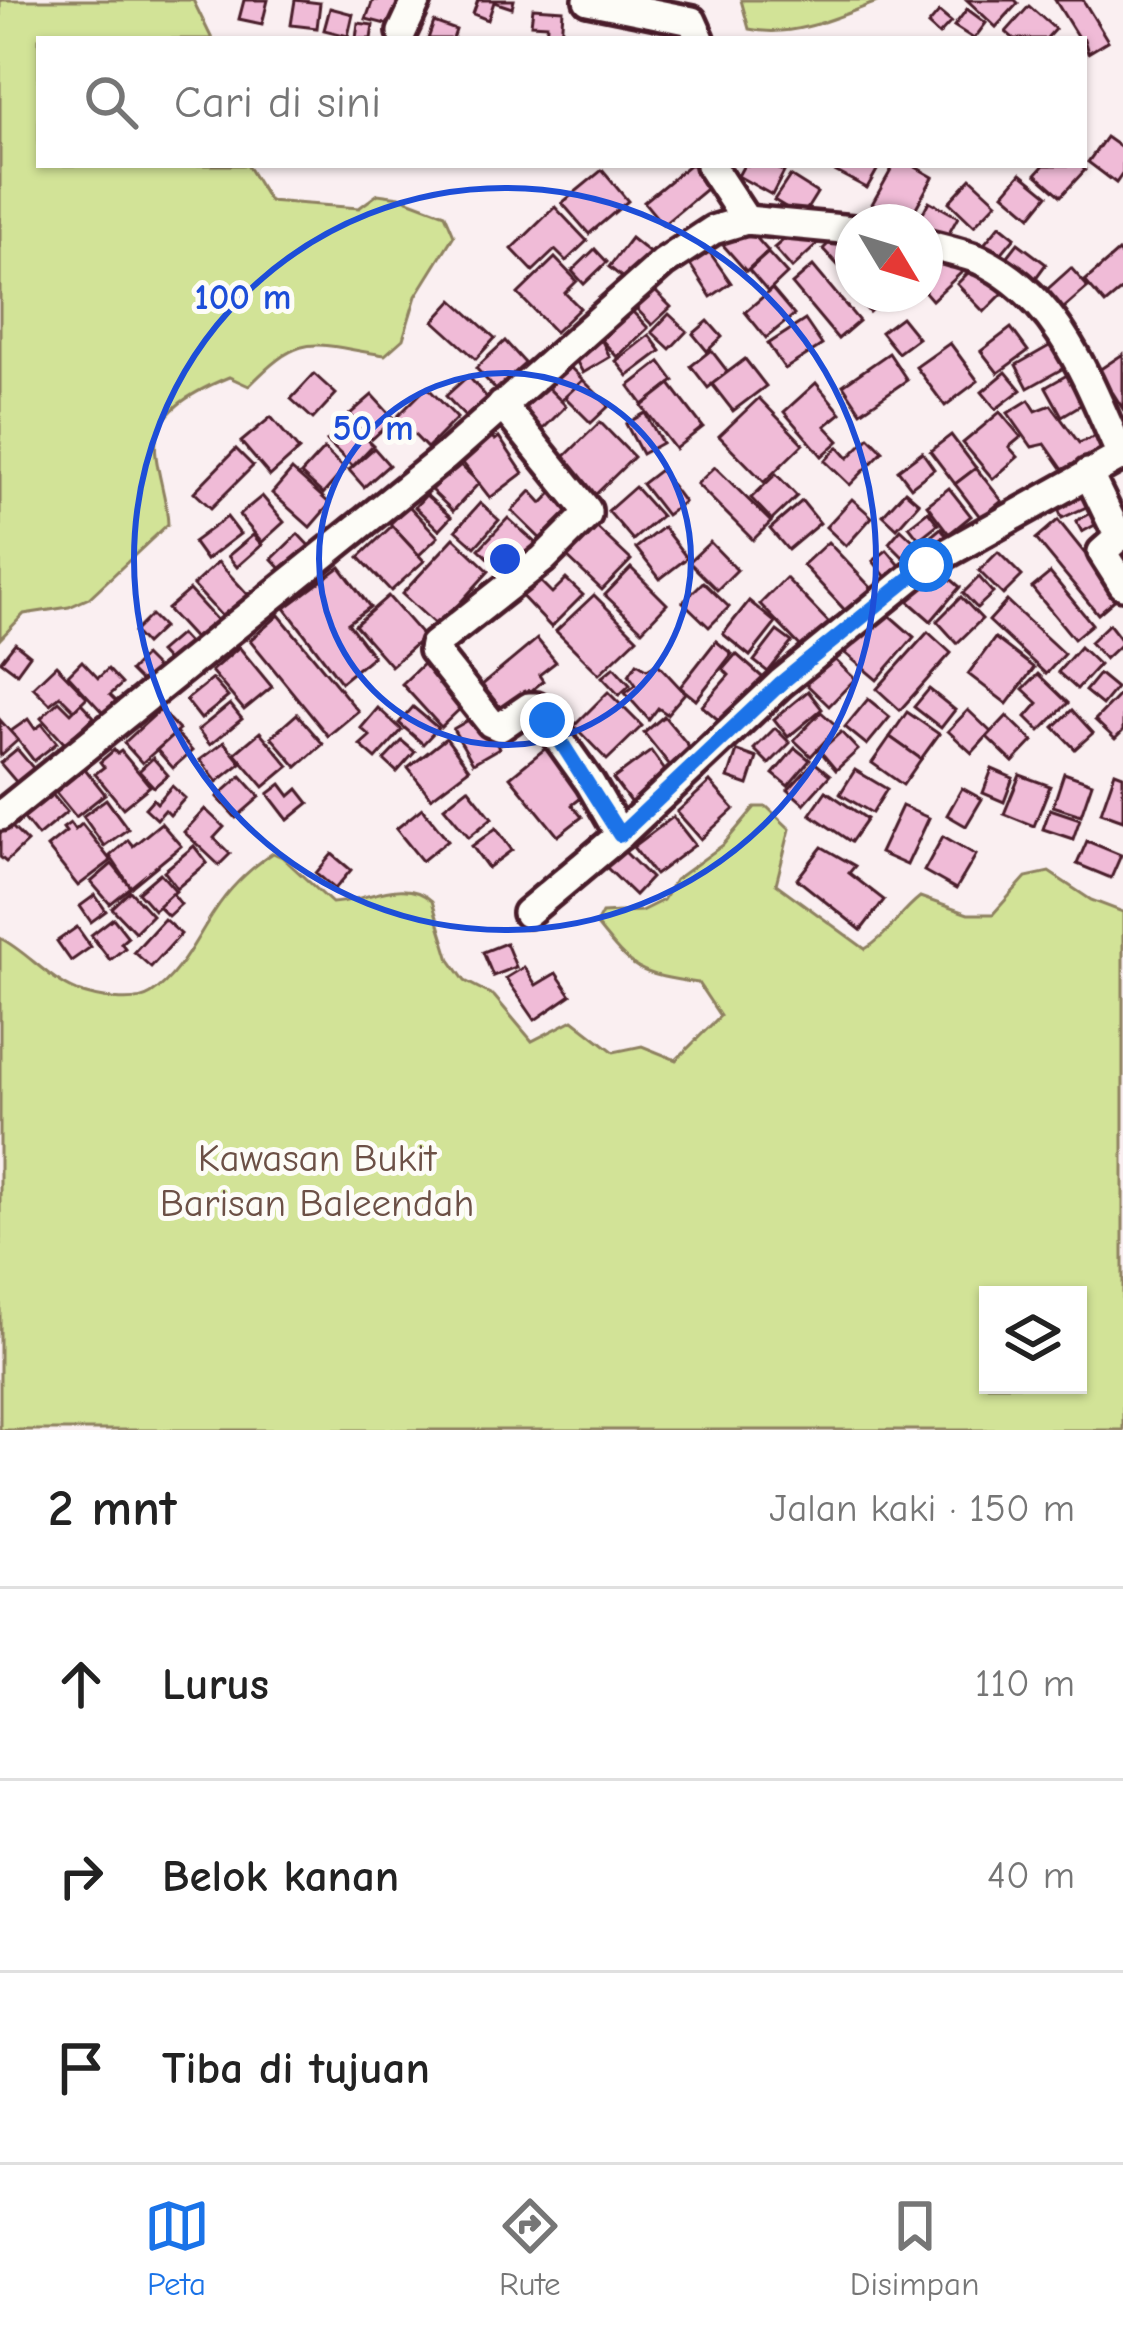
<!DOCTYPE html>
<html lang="id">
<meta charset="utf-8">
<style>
body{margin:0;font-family:"Comic Neue",sans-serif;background:#f2f2f2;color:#222}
.controls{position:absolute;right:36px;bottom:36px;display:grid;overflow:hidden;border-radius:0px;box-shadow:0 3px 9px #0004}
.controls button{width:108px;height:108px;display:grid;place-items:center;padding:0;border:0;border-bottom:3px solid #e0e0e0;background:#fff;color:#222;font:60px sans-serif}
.compass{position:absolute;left:835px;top:204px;width:108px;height:108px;border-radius:50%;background:#fff;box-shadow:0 3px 9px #0004;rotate:128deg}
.stop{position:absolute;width:36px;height:36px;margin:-27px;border:9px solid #1a73e8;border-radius:50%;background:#fff}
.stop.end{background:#1a73e8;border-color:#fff;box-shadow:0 3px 12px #0008}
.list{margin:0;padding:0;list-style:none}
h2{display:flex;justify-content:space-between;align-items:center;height:156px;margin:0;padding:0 48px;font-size:51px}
h2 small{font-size:39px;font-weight:400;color:#767676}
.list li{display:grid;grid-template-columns:78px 1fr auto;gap:36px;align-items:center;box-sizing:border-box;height:192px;padding:0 48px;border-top:3px solid #e0e0e0}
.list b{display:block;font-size:45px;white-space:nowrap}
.list em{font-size:39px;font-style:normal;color:#767676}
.icon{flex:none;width:66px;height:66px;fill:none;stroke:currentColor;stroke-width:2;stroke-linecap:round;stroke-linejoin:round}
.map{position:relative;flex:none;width:1123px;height:1430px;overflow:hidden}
.search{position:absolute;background:#fff;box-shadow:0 3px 9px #0004;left:36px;right:36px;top:36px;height:132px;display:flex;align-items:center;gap:30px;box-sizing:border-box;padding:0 42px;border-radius:0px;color:#767676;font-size:45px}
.sheet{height:732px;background:#fff}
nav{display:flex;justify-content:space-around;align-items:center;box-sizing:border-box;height:168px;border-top:3px solid #e0e0e0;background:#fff;font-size:33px;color:#767676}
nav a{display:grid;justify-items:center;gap:6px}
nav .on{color:#1a73e8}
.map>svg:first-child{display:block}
.green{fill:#d2e397;stroke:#8e8161;stroke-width:3;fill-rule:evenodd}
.building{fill:#f0bbd7;stroke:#4a1f2b;stroke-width:3}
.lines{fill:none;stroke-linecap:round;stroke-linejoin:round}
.minor-casing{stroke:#4a1f2b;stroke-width:36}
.minor{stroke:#fdfcf7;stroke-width:27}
.route{stroke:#1a73e8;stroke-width:15}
.ring{fill:none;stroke:#1d4ed8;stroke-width:6}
.labels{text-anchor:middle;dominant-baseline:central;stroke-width:10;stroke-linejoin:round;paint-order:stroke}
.park-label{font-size:39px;fill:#6c5046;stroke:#fdfcf7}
.centre{fill:#1d4ed8;stroke:#fdfcf7;stroke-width:6}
.ring-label{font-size:36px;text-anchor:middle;font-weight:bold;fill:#1d4ed8;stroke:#fdfcf7;stroke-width:10;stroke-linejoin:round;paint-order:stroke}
</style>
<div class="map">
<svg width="1123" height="1430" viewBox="0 0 1123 1430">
<rect width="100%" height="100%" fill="#faeff1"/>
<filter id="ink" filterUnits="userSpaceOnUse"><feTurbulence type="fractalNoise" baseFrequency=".00833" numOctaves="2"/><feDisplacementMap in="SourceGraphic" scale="24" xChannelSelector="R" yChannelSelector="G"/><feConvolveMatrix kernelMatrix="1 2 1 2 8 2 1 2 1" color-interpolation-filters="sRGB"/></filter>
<g filter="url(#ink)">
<g class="green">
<path d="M0 0H193L212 39H39V165H247L269 201 359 208 378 194 400 197 445 214 454 235 416 296 403 339 385 355C312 345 304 329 249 386L229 377C195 391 150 412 156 456 159 480 167 500 168 524L89 598 69 607 24 614 0 639Z"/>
<path d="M741 0H882C840 16 794 39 749 29Z"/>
<path d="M755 807H767L790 829 776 884 865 949C887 937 899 913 920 897L968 914H993L1026 877 1049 872 1091 900 1123 912V1430H0V938C26 951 48 979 77 991 96 998 134 1005 151 994 180 975 195 940 214 912 230 887 249 869 273 853L282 857 332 903C365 902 404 875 432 901L450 960 465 981 494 996 532 1041 573 1020 614 1052 642 1046 676 1060 720 1016 698 983C639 974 634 972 596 924L602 913 641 911 663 900 675 880 723 845ZM1078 1295V1385H988V1295Z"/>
</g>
<g class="building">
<path d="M244 0H268L262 24 239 19Z"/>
<path d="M295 0 320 3 317 28 291 25Z"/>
<path d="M373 0H406L397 27 366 19Z"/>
<path d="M478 0H514L512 8 494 2 488 20 473 14Z"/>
<path d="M967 0H1015L1018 3 996 27Z"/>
<path d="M1055 0H1083L1108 41 1088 53 1084 39H1079Z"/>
<path d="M1029 6 1055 29 1046 39H1014L1006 32Z"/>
<path d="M330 8 353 14 348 36 324 30Z"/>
<path d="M533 8 563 10 561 39H546L547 25 531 24Z"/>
<path d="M967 9 986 23 974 39 954 26Z"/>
<path d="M939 12 951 22 939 35 928 25Z"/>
<path d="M434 22 456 30 453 39H428Z"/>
<path d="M358 23 373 25 371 39H356Z"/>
<path d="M1106 137 1123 149V173L1116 183 1088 162Z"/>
<path d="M689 165H695L711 185 663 225 644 202Z"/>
<path d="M744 165H772L784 172 772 195 738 176Z"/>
<path d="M833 165H880L867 188 831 169Z"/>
<path d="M894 165H912L933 177 908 222 872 204Z"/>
<path d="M1044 165H1080L1085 170 1061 196 1036 174Z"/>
<path d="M602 170 628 201 589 234 562 203Z"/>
<path d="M1021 173 1048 195 1031 216 1004 193Z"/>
<path d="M790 176 817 193 802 217 774 200Z"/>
<path d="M971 178 997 202 974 226 949 202Z"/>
<path d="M929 201 958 217 943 244 925 234V222H918Z"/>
<path d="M555 207 587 241 566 261 555 250 533 271 512 249Z"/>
<path d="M745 225 768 251 746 271 723 245Z"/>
<path d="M1000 225 1015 237 995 261 980 249Z"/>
<path d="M796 229 824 238 792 268 774 248Z"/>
<path d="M841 232 853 246V269L847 275 823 249Z"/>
<path d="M631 238 656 258 634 287 609 267Z"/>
<path d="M1018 243 1046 264 1029 287 1001 265Z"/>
<path d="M595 249 607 262 584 284 572 271Z"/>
<path d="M708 250 731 283 711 297 689 263Z"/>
<path d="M1118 252 1123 258V289L1105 304 1085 281Z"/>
<path d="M768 253 787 274 768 292 749 270Z"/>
<path d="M944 254 962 272 932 300 925 292V272Z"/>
<path d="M555 258 577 281 565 293 580 308 555 332 518 294Z"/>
<path d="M977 264 1004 292 984 312 957 284Z"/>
<path d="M813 266 859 321 838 339 792 284Z"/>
<path d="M1071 268 1088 287 1056 315 1040 296Z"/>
<path d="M652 288 671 307 652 325 634 306Z"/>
<path d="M772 289 794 315 766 338 745 312Z"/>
<path d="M854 294H889L869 312Z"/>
<path d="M453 300 495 338 476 359 434 321Z"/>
<path d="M632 311 648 328 617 357 601 339Z"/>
<path d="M669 314 687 331 670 349 652 332Z"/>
<path d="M901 317 918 338 898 353 881 332Z"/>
<path d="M805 320 822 345 785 369 768 344Z"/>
<path d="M708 321 722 337 707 351 693 334Z"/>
<path d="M1011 328 1028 351 998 373 981 351Z"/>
<path d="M649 335 661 351 628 376 616 361Z"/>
<path d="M600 337 610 357 583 373 572 353Z"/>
<path d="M505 341 534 373 505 400 476 368Z"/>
<path d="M1058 341 1071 364 1028 388 1016 365Z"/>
<path d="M950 343 978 381 945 406 916 367Z"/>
<path d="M711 350 728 372 708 388 691 366Z"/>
<path d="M889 353 907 380 861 412 843 385Z"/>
<path d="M1123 354V409L1113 393 1101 401 1087 378Z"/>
<path d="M745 359 766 386 733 411 712 384Z"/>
<path d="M660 362 674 381 643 405 629 386Z"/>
<path d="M570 367 583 380 561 401 548 388Z"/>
<path d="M1074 371 1089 400 1062 416 1046 387Z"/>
<path d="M1006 372 1021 390 996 409 982 392Z"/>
<path d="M314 374 336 394 313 419 291 399Z"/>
<path d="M468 376 490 401 469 421 446 396Z"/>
<path d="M583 380 609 406 591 423 565 397Z"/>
<path d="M543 383 566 406 535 437 512 414Z"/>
<path d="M816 383 841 413 825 426 839 441 822 456 784 412Z"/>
<path d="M670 384 703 427 675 449 642 406Z"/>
<path d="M427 387 457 418 427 448 397 417Z"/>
<path d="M372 395 394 419 372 439 350 414Z"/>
<path d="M759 398 803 444 764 482 719 436Z"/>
<path d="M1029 400 1036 411 1051 405 1079 443 1101 434 1107 450 1066 474 1045 444 1032 447 1008 413Z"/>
<path d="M1000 412 1021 437 1009 447 1018 457 993 479 963 443Z"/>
<path d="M645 413 662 443 642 454 626 424Z"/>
<path d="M271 417 299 450 270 476 241 442Z"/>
<path d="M348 421 373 445 353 466 327 441Z"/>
<path d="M600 422 634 457 594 496 560 461Z"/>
<path d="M488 434 495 440 499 437 523 473 490 498 459 458Z"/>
<path d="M951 435 976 468 955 484 930 451Z"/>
<path d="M869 437 883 451 850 485 825 461 838 447 848 458Z"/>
<path d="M374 448 389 465 364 487 349 470Z"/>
<path d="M236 449 253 466 211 508 194 492Z"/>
<path d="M324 449 345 469 323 494 301 474Z"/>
<path d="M922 452 934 469 911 487 898 470Z"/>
<path d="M457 462 479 483 453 511 431 490Z"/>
<path d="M715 467 771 522 753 540 697 484Z"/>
<path d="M976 468 1002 501 981 518 955 484Z"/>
<path d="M292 470 330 504 310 527 272 493Z"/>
<path d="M660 470 684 502 666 515 642 484Z"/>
<path d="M776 474 797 496 772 520 751 498Z"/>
<path d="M1085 485 1093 504 1062 518 1054 499Z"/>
<path d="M635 487 661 516 633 540 608 511Z"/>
<path d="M557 488 579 509 546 544 512 511 531 491 542 503Z"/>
<path d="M949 488 971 516 949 534 927 505Z"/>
<path d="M905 491 919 503 897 528 883 515Z"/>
<path d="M426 495 451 517 439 530 415 507Z"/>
<path d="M262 496 284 522 262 542 239 515Z"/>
<path d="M852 499 872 517 846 546 826 527Z"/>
<path d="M802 501 820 523 788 550 770 529Z"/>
<path d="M480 503 499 520 475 547 456 530Z"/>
<path d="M409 506 438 537 419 555 390 524Z"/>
<path d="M1099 508 1106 519 1082 532 1076 521Z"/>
<path d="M928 511 938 524 919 539 909 526Z"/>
<path d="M227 517 240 534 206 560 193 542Z"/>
<path d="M508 518 540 547 511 579 479 549Z"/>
<path d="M1058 520 1119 596 1098 614 1036 539Z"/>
<path d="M593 524 631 560 602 590 564 554Z"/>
<path d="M392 526 424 561 391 591 359 557Z"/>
<path d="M663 527 687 558 660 579 636 548Z"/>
<path d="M941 528 951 541 930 557 920 545Z"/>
<path d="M901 529 916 543 903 557 889 543Z"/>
<path d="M298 534 314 551 288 576 272 559Z"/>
<path d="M253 535 262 545 237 567 228 556Z"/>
<path d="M454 538 489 571 438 627 402 594Z"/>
<path d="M710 542 737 570 717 590 689 562Z"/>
<path d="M828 542 879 596 854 620 803 565Z"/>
<path d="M887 550 903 569 889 581 873 561Z"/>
<path d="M998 552 1022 576 1003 595 979 571Z"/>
<path d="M218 562 252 599 227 622 193 585Z"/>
<path d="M340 567 370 607 348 623 373 656 341 682 285 608Z"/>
<path d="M631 568 667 604 642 630 605 595Z"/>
<path d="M938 568 960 587 931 621 908 601Z"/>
<path d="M532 573 552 593 566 579 583 595 551 627 515 589Z"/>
<path d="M1050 573 1092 624 1074 639 1032 588Z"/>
<path d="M979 577 993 593 977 608 963 593Z"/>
<path d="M786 578 833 627 807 653 760 604Z"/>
<path d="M703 582 729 607 709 627 683 602Z"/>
<path d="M189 590 222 626 201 646 167 609Z"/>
<path d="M594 595 637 638 599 674 556 631Z"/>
<path d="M388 596 424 637 391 666 355 625Z"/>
<path d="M961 597 982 619 957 643 937 621Z"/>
<path d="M749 601 776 623 750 656 723 634Z"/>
<path d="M1007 601 1064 654 1046 674 989 621Z"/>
<path d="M882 609 914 637 877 680 845 653Z"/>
<path d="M151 615 163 627 145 644 134 632Z"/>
<path d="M279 615 358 711 328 736 250 640Z"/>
<path d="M1109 624 1123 642 1105 659 1090 642Z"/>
<path d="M777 631 792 642 768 672 754 661Z"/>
<path d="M928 632 951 653 900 710 877 689Z"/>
<path d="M180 634 192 647 172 666 159 652Z"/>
<path d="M995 638 1034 668 1007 704 968 674Z"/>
<path d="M537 639 556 662 539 675 543 681 505 713 482 685Z"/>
<path d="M716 641 732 654 696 700 680 687Z"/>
<path d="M15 643 30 655 17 673 1 661Z"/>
<path d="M239 647 272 687 244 710 211 671Z"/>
<path d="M1080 647 1099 665 1077 689 1058 672Z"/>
<path d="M828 653 855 679 829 706 802 680Z"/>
<path d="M736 654 769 683 729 729 702 706 729 675 723 669Z"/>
<path d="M144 656 164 676 135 691 142 683 130 671Z"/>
<path d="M82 661 98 678 108 669 122 684 110 695 116 701 103 713 68 675Z"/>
<path d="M426 661 465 704 441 727 402 684Z"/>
<path d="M637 663 647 669 657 663 685 693 667 714 658 708 649 720 625 693 636 685 629 675Z"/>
<path d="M56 665 87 697 74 710 60 696 50 704 33 687Z"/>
<path d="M614 667 630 685 619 695 602 677Z"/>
<path d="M1038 674 1068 703 1040 731 1026 717 1038 703 1023 689Z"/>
<path d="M1099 674 1116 688 1102 705 1085 691Z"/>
<path d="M212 679 228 697 201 719 186 700Z"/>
<path d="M929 689 955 710 941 728 914 707Z"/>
<path d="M808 691 822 709 788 737 774 719Z"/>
<path d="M1123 691V731L1115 739 1095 720Z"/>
<path d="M608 692 642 726 607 760 574 726Z"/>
<path d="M868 699 890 717 867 745 845 727Z"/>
<path d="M59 701 71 713 81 703 94 717 65 744 41 718Z"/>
<path d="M230 704 242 719 210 745 198 730Z"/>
<path d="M413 707 438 728 423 744 399 723Z"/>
<path d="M378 708 402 730 376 759 360 745 370 736 361 728Z"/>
<path d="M160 710 179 730 142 763 124 743Z"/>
<path d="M968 710 991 732 972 753 948 731Z"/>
<path d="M1072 710 1093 733 1075 749 1054 727Z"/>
<path d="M821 712 838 727 811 756 794 740Z"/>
<path d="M907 712 939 734 921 759 890 737Z"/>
<path d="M297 714 323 744 297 767 271 737Z"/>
<path d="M479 714 499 748 473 763 453 729Z"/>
<path d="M664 716 693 751 672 768 644 733Z"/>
<path d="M1007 716 1033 741 1013 762 987 737Z"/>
<path d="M28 719 35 729 42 724 57 743 34 761 11 731Z"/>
<path d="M0 720 18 740 0 756Z"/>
<path d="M775 728 790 743 769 764 754 749Z"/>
<path d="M260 732 289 766 264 787 235 753Z"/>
<path d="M841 732 858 750 836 770 820 751Z"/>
<path d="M176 733 192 751 173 768 157 750Z"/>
<path d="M890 737 921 759 903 785 872 763Z"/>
<path d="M446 738 469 769 431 798 408 768Z"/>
<path d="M402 741 415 752 397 772 384 760Z"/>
<path d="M224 742 241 763 217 782 200 760Z"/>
<path d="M547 747 585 795 572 805 582 817 558 836 510 777Z"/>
<path d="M795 748 810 760 788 786 773 774Z"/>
<path d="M17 749 40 776 23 790 0 763Z"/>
<path d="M114 750 117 754 121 751 150 786 123 808 95 774 104 767 100 762Z"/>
<path d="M651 751 666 772 631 803 613 779Z"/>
<path d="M737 751 757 758 748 785 728 778Z"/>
<path d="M153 758 168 775 154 787 139 771Z"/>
<path d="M814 762 830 775 804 804 788 790Z"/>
<path d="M82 765 105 794 76 817 53 789Z"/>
<path d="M992 769 1013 778 1004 802 983 793Z"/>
<path d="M855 770 887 789 872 813 840 794Z"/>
<path d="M1115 772 1123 775V820L1101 812Z"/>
<path d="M1064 773 1092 783 1081 815 1053 806Z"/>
<path d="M1020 775 1050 786 1034 826 1004 814Z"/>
<path d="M241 776 260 797 236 818 217 797Z"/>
<path d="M710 782 734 809 701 839 677 812Z"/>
<path d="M281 784 290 796 298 789 309 803 288 820 268 794Z"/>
<path d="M45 786 67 812 38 836 17 810Z"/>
<path d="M172 786 185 798 170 815 165 810 157 819 145 808 153 799 157 803Z"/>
<path d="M468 788 492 818 469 837 444 807Z"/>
<path d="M962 788 982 799 966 826 947 815Z"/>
<path d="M826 791 867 819 851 842 810 814Z"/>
<path d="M106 799 128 829 104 846 83 816Z"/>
<path d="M902 806 929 818 907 865 880 853Z"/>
<path d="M422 808 448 840 422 861 396 829Z"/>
<path d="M205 809 224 827 214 838 230 854 219 865 184 832Z"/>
<path d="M1050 809 1080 819 1073 839 1043 829Z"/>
<path d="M673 817 695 845 655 875 633 847Z"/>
<path d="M8 823 27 842 6 862 0 857V830Z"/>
<path d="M70 823 75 830 82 824 111 861 78 886 47 847 66 832 63 828Z"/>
<path d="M161 823 181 846 131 887 110 856 128 840 133 846Z"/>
<path d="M496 828 512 850 488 868 472 846Z"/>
<path d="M943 836 976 855 956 889 924 871Z"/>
<path d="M1087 841 1121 855 1111 878 1077 864Z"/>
<path d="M194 846 207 863 177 888 164 871Z"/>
<path d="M822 847 855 866 849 873 884 900 861 930 797 879Z"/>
<path d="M621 848 651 878 635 895 604 865Z"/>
<path d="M332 854 351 870 335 889 316 873Z"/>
<path d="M112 864 131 887 110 904 91 882Z"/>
<path d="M160 873 176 891 154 910 138 892Z"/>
<path d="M130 891 152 915 135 932 112 908Z"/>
<path d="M172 893 181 904 168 916 158 906Z"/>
<path d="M95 895 106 911 91 922 80 906Z"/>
<path d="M113 918 128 937 121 943 125 948 110 960 91 935Z"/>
<path d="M164 919 181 934 151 967 134 952Z"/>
<path d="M77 927 91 947 71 961 57 941Z"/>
<path d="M506 943 516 967 493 976 483 952Z"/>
<path d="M524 967 536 985 556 973 571 995 535 1020 506 978Z"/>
</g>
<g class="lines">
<g class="minor-casing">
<g id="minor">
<path d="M588 0 692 21 700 39"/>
<path d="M402 32 417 0"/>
<path d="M710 165 746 220"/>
<path d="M925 244C943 249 963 253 980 260 1059 297 1088 381 1121 455"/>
<path d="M502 405 587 510V515L543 559 434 645 433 650 491 723 500 727 529 707H536L590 783 620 835"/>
<path d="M1088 473 1119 537 1102 552 1123 585"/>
<path d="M0 816 446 456 663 263 713 230 746 220 853 230"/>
<path d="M527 913 620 835 781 683 926 565 1123 455"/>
</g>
</g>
<use href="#minor" class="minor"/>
</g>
</g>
<g class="lines" filter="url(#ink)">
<path class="route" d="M547 720 620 835 781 683 926 565"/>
</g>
<g class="ring">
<circle cx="505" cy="559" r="186"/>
<circle cx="505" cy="559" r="371"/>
</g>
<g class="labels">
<g class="park-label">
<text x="317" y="1158">Kawasan Bukit<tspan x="317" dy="45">Barisan Baleendah</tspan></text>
</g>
</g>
<circle cx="505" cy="559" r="18" class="centre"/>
<g class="ring-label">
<text x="243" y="309">100 m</text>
<text x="373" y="440">50 m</text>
</g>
</svg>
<div class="controls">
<button><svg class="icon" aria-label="layers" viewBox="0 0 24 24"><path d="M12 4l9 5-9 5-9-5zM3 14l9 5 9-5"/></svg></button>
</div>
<svg class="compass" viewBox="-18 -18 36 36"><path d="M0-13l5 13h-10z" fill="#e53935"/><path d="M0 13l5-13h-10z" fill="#767676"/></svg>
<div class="stop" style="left:926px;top:565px"></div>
<div class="stop end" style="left:547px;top:720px"></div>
<div class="search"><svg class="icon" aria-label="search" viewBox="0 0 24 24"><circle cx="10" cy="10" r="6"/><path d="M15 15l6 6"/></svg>Cari di sini</div>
</div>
<section class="sheet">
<h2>2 mnt<small>Jalan kaki · 150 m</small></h2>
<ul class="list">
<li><svg class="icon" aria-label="ahead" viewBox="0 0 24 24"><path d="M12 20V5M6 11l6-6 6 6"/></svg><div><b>Lurus</b></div><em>110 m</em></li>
<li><svg class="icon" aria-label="right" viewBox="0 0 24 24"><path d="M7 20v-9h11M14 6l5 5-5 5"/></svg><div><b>Belok kanan</b></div><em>40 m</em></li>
<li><svg class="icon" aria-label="arrive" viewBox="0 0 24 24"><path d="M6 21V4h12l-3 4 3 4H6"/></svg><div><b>Tiba di tujuan</b></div></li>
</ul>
</section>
<nav>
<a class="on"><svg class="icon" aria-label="map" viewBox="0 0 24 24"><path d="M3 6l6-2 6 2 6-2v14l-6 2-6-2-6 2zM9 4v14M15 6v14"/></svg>Peta</a>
<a><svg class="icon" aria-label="directions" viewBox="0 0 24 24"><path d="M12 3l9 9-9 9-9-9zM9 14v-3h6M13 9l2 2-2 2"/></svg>Rute</a>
<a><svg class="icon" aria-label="saved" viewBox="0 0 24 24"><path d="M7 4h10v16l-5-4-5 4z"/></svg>Disimpan</a>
</nav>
